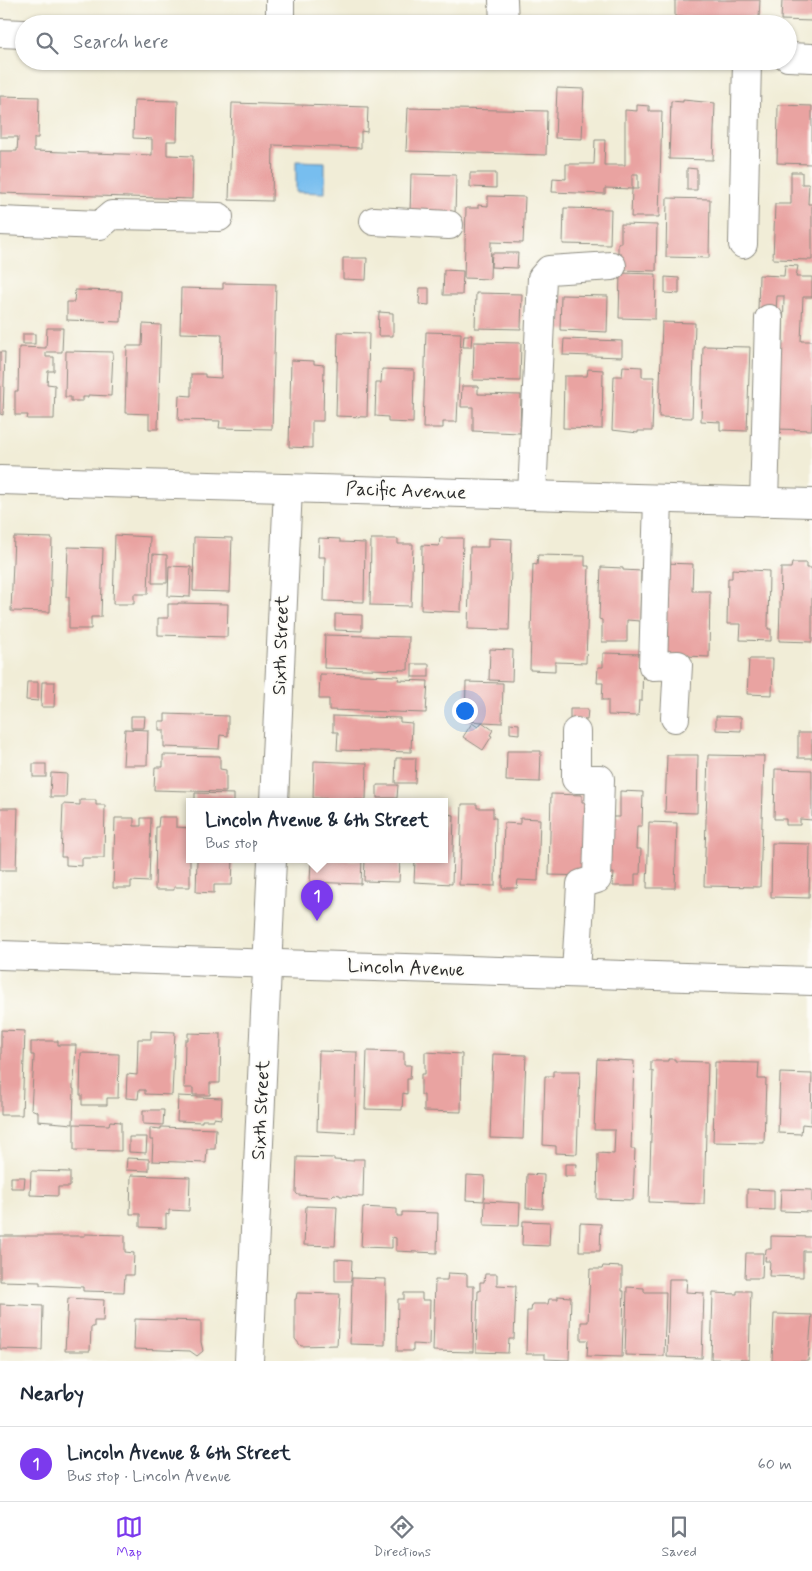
<!DOCTYPE html>
<meta charset="utf-8">
<style>
body{margin:0;font-family:Mynerve,sans-serif;background:#f2f2f3;color:#1f2937}
.you{position:absolute;left:464px;top:710px;width:18px;height:18px;margin:-12px;border:4px solid #fff;border-radius:50%;background:#1a73e8;box-shadow:0 0 0 8px #1a73e833}
.badge{display:grid;place-items:center;width:32px;height:32px;border-radius:50%;background:#7c3aed;color:#fff;font-size:16px;font-weight:700}
.pin{position:absolute;translate:-50% -41px;filter:drop-shadow(0 1px 2px #0008)}
.pin::after{content:'';position:absolute;top:26px;width:18px;height:15px;background:inherit;clip-path:polygon(0 0,100% 0,50% 100%)}
.popup{position:absolute;left:186px;top:798px;width:262px;height:65px;box-sizing:border-box;display:grid;place-content:center;border-radius:0px;background:#fff;filter:drop-shadow(0 1px 4px #0005);font-size:16px;white-space:nowrap;color:#747a83}
.popup b{font-size:19px;color:#1f2937}
.popup::after{content:'';position:absolute;left:50%;top:100%;margin-left:-10px;border:10px solid transparent;border-top-color:#fff}
.list{margin:0;padding:0;list-style:none}
h2{display:flex;justify-content:space-between;align-items:center;height:65px;margin:0;padding:0 20px;font-size:21px}
h2 small{font-size:16px;font-weight:400;color:#747a83}
.list li{display:grid;grid-template-columns:32px 1fr auto;gap:15px;align-items:center;box-sizing:border-box;height:75px;padding:0 20px;border-top:1px solid #e0e1e3}
.list b{display:block;font-size:19px;white-space:nowrap}
.list p{margin:0;font-size:16px;white-space:nowrap;color:#747a83}
.list em{font-size:16px;font-style:normal;color:#747a83}
.icon{flex:none;width:28px;height:28px;fill:none;stroke:currentColor;stroke-width:2;stroke-linecap:round;stroke-linejoin:round}
.map{position:relative;flex:none;width:812px;height:1361px;overflow:hidden}
.search{position:absolute;background:#fff;box-shadow:0 1px 4px #0004;left:15px;right:15px;top:15px;height:55px;display:flex;align-items:center;gap:12px;box-sizing:border-box;padding:0 18px;border-radius:28px;color:#747a83;font-size:19px}
.sheet{height:140px;background:#fff}
nav{display:flex;justify-content:space-around;align-items:center;box-sizing:border-box;height:70px;border-top:1px solid #e0e1e3;background:#fff;font-size:14px;color:#747a83}
nav a{display:grid;justify-items:center;gap:2px}
nav .on{color:#7c3aed}
.map>svg:first-child{display:block}
.water{fill:#77beef;stroke:#51748d}
.building{fill:#e9a3a1}
.lines{fill:none;stroke-linecap:round;stroke-linejoin:round}
.minor-casing{stroke:#8e8c81;stroke-width:30}
.minor{stroke:#fff;stroke-width:28}
.labels{text-anchor:middle;dominant-baseline:central;stroke-width:4;stroke-linejoin:round;paint-order:stroke}
.street-label{font-size:19px;fill:#2b2b2b;stroke:#fdfcf7}
</style>
<div class="map">
<svg width="812" height="1361" viewBox="0 0 812 1361">
<rect width="100%" height="100%" fill="#fdfcf7"/>
<filter id="ink" filterUnits="userSpaceOnUse"><feTurbulence type="fractalNoise" baseFrequency=".02" numOctaves="2"/><feDisplacementMap in="SourceGraphic" scale="10" xChannelSelector="R" yChannelSelector="G"/><feConvolveMatrix kernelMatrix="1 2 1 2 8 2 1 2 1" color-interpolation-filters="sRGB"/></filter>
<filter id="wash" filterUnits="userSpaceOnUse"><feTurbulence type="fractalNoise" baseFrequency=".0096" numOctaves="4" result="noise"/><feDisplacementMap in="SourceGraphic" scale="20" xChannelSelector="R" yChannelSelector="G"/><feGaussianBlur stdDeviation="1.12" result="paint"/><feColorMatrix in="noise" values="0 0 0 0 0 0 0 0 0 0 0 0 0 0 0 0 0 1.4 0 .05"/><feComposite in="paint" operator="in"/></filter>
<g filter="url(#wash)">
<rect width="100%" height="100%" fill="#f1edd7"/>
<path class="water" d="M296 161 325 162V193L296 192Z"/>
<g id="blocks">
<g class="building">
<path d="M675 0H760L759 18 675 17Z"/>
<path d="M782 0H812V21L781 20Z"/>
<path d="M557 88 584 89 582 139 555 138Z"/>
<path d="M0 96 39 97 38 138H34V151L152 155V139L133 138 134 100 178 101 177 141H167V155L193 156 192 199 0 193V151H17L18 137H0Z"/>
<path d="M683 100 715 103 713 160 669 159 671 101 683 102Z"/>
<path d="M232 103 368 107 367 132 361 131V148L273 145 272 201 229 200Z"/>
<path d="M637 105 649 106V111H662L659 217H631L632 189H638V174H632V189L605 188V194L552 192 553 178 566 179V164H594L595 140H605L604 165H625V110L637 111Z"/>
<path d="M778 105 812 106V164L777 163Z"/>
<path d="M408 108 547 111 546 155 406 151Z"/>
<path d="M687 168 697 169V190H687Z"/>
<path d="M791 172H802V184H809L808 204H812V260L773 259 775 204H791Z"/>
<path d="M470 173H496V188L470 187Z"/>
<path d="M411 174 456 175 455 215 410 214Z"/>
<path d="M488 196 525 197 523 243 491 242 490 279 464 278 466 208H478V205L488 206Z"/>
<path d="M667 198 710 199 709 258 666 257Z"/>
<path d="M564 208 611 209 610 245 563 244Z"/>
<path d="M621 224 657 225 656 271 620 270 621 253H618V243H621Z"/>
<path d="M492 253H518L517 268 491 267Z"/>
<path d="M343 258H367L366 280 343 279Z"/>
<path d="M785 265 798 266 796 277H812V297H803L801 341H812V430L777 429 779 341H783L784 296H777L776 310H758L759 275 784 276Z"/>
<path d="M444 270 463 271 462 295H443Z"/>
<path d="M620 273 656 274 655 319 619 318Z"/>
<path d="M665 277 679 278V294L665 293Z"/>
<path d="M223 283 276 284 272 429 219 428 220 421 178 420 179 395 191 396V374H205V377L221 378 222 334 180 333 181 288 223 289Z"/>
<path d="M420 288H429V305L419 304Z"/>
<path d="M75 290 122 291 121 322 67 320V302H74Z"/>
<path d="M476 293 522 294 521 329 475 328Z"/>
<path d="M561 295 608 296 607 332 560 330Z"/>
<path d="M379 312 393 313V336H378Z"/>
<path d="M662 322 695 323 692 418 659 417Z"/>
<path d="M143 324 161 325 158 429H149V414L125 413 127 346H142Z"/>
<path d="M47 328H63L62 352H46V357H54V371H48L47 384 55 385 54 419H27L28 415H15V391H18L19 347 46 348Z"/>
<path d="M338 332 369 333 367 417 336 416Z"/>
<path d="M426 332 461 333 457 422H443V428H423Z"/>
<rect x="23" y="334" width="12" height="10"/>
<path d="M464 335H472L471 347H463Z"/>
<path d="M564 339 622 341V357L563 355Z"/>
<path d="M474 342 521 343 520 381 473 380Z"/>
<path d="M703 346 750 347 747 431 720 430V422L701 421Z"/>
<path d="M66 351 113 352 111 396 88 395V397H83V401H71V397H65Z"/>
<path d="M0 352H5L3 415 0 414Z"/>
<path d="M291 360 314 361V364L324 365 323 421H312V448L289 447Z"/>
<path d="M623 366 642 367V377H654L652 431H638V433L612 430 614 376H622Z"/>
<path d="M382 369 414 370 413 423 388 422V417L375 416 376 383H381Z"/>
<path d="M588 369 603 370 602 429 563 428 564 376H587Z"/>
<path d="M462 386H478V394L521 395 520 433 473 431V407H461Z"/>
<path d="M115 535 150 537 148 594H134V604H113Z"/>
<path d="M14 537 52 538 50 612 11 611Z"/>
<path d="M194 537 232 538 230 592 193 591Z"/>
<path d="M319 538 340 539V542L365 543 364 602 324 601 325 557H318Z"/>
<path d="M440 538H463L461 612 421 610 422 545 439 546Z"/>
<path d="M488 538 512 539 509 630 468 629 470 547H488Z"/>
<path d="M371 539H398V544H413L411 606 370 605Z"/>
<path d="M68 547 103 548 101 617H91V629H69V597H66Z"/>
<path d="M153 554 167 555V583H152Z"/>
<path d="M538 555 585 556V566H589L586 663 555 662V671L530 670 533 564 537 565Z"/>
<path d="M664 563 693 564 692 591H710L709 657 662 655Z"/>
<path d="M792 563H806V568H812V642L779 641 781 568H791Z"/>
<path d="M169 566 191 567 190 597 168 596Z"/>
<path d="M601 567 623 568V570L641 571 640 621 627 620V642H602V620L599 619Z"/>
<path d="M732 569 769 571 768 629H771V641L740 640 741 624H727L728 578H732Z"/>
<path d="M178 603 228 604 227 637 158 635V618H168V604H178Z"/>
<path d="M335 614 362 615V631L335 630Z"/>
<path d="M325 635 409 637 408 670 324 668Z"/>
<path d="M490 649 513 650 512 681 489 680Z"/>
<path d="M603 653 643 654 642 701H639L638 716 608 715V700H602L603 683H597L598 667H603Z"/>
<path d="M749 659H773L772 695 747 694Z"/>
<rect x="412" y="664" width="17" height="13"/>
<path d="M320 674 399 676 398 680 428 681 426 713 329 710V699H319Z"/>
<path d="M27 682H38V701L26 700Z"/>
<path d="M42 682H55L54 707H41Z"/>
<path d="M466 682 503 683 502 723 465 721Z"/>
<path d="M570 709H588L587 720 570 719Z"/>
<path d="M165 714 228 716V736L220 735 219 749 164 747V730H159V721H165Z"/>
<path d="M131 716H145L144 728H131Z"/>
<path d="M333 716 400 718V722L412 723 411 752 337 750 338 732H333Z"/>
<path d="M716 716 741 717V731L716 730Z"/>
<path d="M482 722 493 730 490 735 492 736 483 750 463 737 472 723 478 727Z"/>
<path d="M510 723 519 724V734L510 733Z"/>
<path d="M125 729 148 730 147 765H123Z"/>
<rect x="798" y="733" width="14" height="25"/>
<path d="M507 751H541L540 782 506 781Z"/>
<path d="M163 755 220 756V769L226 770V792L154 790 155 767H163Z"/>
<path d="M667 755H698L697 813 665 812Z"/>
<path d="M708 755 764 756 760 887 704 886Z"/>
<path d="M396 758H416L415 783H395Z"/>
<path d="M314 761 367 763 366 800 313 798Z"/>
<rect x="33" y="764" width="13" height="13"/>
<path d="M775 769 812 770V820L800 819V825H786V819H774Z"/>
<path d="M51 773 67 774 66 797H50Z"/>
<path d="M377 785H398L397 798H377Z"/>
<path d="M620 791 643 792 642 826H637L636 849H641L640 874H635V886H613L614 873H608L610 817H620Z"/>
<path d="M195 793 234 794V802H195Z"/>
<path d="M551 794 582 795V802H593L591 876 549 875Z"/>
<path d="M80 800H96V805H105L104 858H82V866L66 865V857H61L63 804 80 805Z"/>
<path d="M444 804 447 805V814L454 815 452 884 414 882 415 860H444Z"/>
<path d="M462 804H477V808H493V818H496L495 886 459 885Z"/>
<path d="M0 808H18L16 870H0Z"/>
<path d="M159 817H176V827L190 828V887H174V890H155L156 827H158Z"/>
<path d="M115 818H134V826H141V818H151L149 882 131 881V888H113Z"/>
<path d="M520 818 540 819 538 881 518 880 517 888H502L504 823 520 824Z"/>
<path d="M649 822 677 823 675 888H647Z"/>
<path d="M772 843 810 844 809 898 771 897Z"/>
<path d="M197 860H233L232 885H214V893L196 892Z"/>
<path d="M311 860H362L361 884 310 882Z"/>
<path d="M365 860H400L399 882 364 881Z"/>
<path d="M1 1030 25 1031 22 1115H1Z"/>
<path d="M151 1031 175 1032 172 1095 145 1094V1090H139L138 1099 126 1098 127 1074 137 1075 138 1039H151Z"/>
<path d="M188 1033 221 1034 220 1083H210V1095H193V1088H184L185 1040H188Z"/>
<path d="M38 1041H58V1045H76L74 1082H73V1089H74L73 1124 38 1121V1112L31 1109 34 1058V1055H31V1042H38Z"/>
<path d="M319 1051 357 1052 355 1133 317 1131Z"/>
<path d="M367 1051 404 1052V1065H411L410 1079H407V1094L403 1093 402 1110 365 1109Z"/>
<path d="M425 1052 462 1054 461 1112 424 1111V1095H421V1074H425Z"/>
<path d="M81 1053 119 1054 118 1098H107V1105H82V1095H80Z"/>
<path d="M493 1054 526 1055 523 1139 490 1138Z"/>
<path d="M597 1059 634 1061 631 1149H635L633 1200 597 1199 598 1153 614 1154 615 1130H594Z"/>
<path d="M668 1059H675V1061L708 1062 704 1204 649 1202 653 1071H651V1061H668Z"/>
<path d="M715 1062 759 1063 758 1079H766L764 1143 713 1142Z"/>
<path d="M553 1071H580L577 1154 556 1153V1146L543 1145 545 1076H553Z"/>
<path d="M780 1073 812 1074 811 1125 802 1124 801 1134 778 1133Z"/>
<path d="M178 1096 222 1098 221 1119 214 1118V1120H202V1122L177 1121Z"/>
<path d="M143 1110H164L163 1125 143 1124Z"/>
<path d="M110 1121 121 1122V1151L74 1150V1124L109 1125Z"/>
<path d="M161 1127 216 1129 215 1149H207L206 1163 152 1161 153 1140H150V1128L161 1129Z"/>
<path d="M129 1137H147L146 1153 129 1152Z"/>
<path d="M297 1157 334 1158V1160L353 1161V1159H364L363 1197 340 1196V1195L334 1194 331 1197 298 1195 296 1193Z"/>
<path d="M127 1158 149 1159V1171L126 1170Z"/>
<path d="M565 1164H577L576 1176H565Z"/>
<path d="M31 1171 70 1172V1187H58V1196L30 1195Z"/>
<path d="M527 1174 544 1175 543 1209 526 1208Z"/>
<path d="M131 1175 190 1177 189 1211 169 1210V1215L166 1214V1228L140 1227V1214H130Z"/>
<path d="M467 1175 485 1176 484 1201 466 1200Z"/>
<path d="M11 1177H25L24 1188H11Z"/>
<path d="M747 1189 774 1190V1210L747 1209Z"/>
<path d="M781 1189 812 1190V1212L780 1211Z"/>
<path d="M485 1201 520 1203 519 1226 484 1225Z"/>
<path d="M306 1206 337 1207 335 1246 304 1245Z"/>
<path d="M363 1207 397 1209V1216H402V1212L438 1213 437 1253 396 1251V1238L392 1237V1248L361 1247Z"/>
<path d="M523 1221 550 1222 549 1246 522 1245Z"/>
<path d="M580 1223 601 1224 600 1251H579Z"/>
<path d="M85 1234 125 1235V1252L134 1253 133 1275H125L124 1292 83 1291V1287L40 1285V1282L0 1281V1236H85Z"/>
<path d="M771 1236 812 1237V1251H803V1277L769 1276 770 1261H765L766 1249H771Z"/>
<path d="M746 1253H763L762 1278H745Z"/>
<path d="M335 1259 352 1260 351 1281H335Z"/>
<path d="M603 1266 622 1267V1291H624L622 1357 587 1356 588 1340H581V1322H588L590 1269H602Z"/>
<path d="M448 1273 467 1274V1286H474L473 1352 433 1351 435 1280H447Z"/>
<path d="M485 1274H497V1285L516 1286 514 1339H509L508 1353 476 1352 478 1291H480V1282H484Z"/>
<path d="M352 1278 386 1279 385 1345 350 1344Z"/>
<path d="M669 1279H687L686 1292 704 1293 702 1358 667 1357Z"/>
<path d="M627 1287 644 1288V1292H666L664 1356 625 1355Z"/>
<path d="M737 1291H751L749 1360 711 1359 713 1293 737 1294Z"/>
<path d="M297 1293 340 1294 337 1345 301 1346 295 1339V1299H296Z"/>
<path d="M404 1293H422V1300H430L429 1345 413 1344V1351H397L398 1299H404Z"/>
<path d="M558 1296 571 1297 569 1360 545 1359V1354H526L527 1311H531L532 1304H548L549 1299H558Z"/>
<path d="M68 1298 104 1300 103 1321H94V1327H91L90 1351H65Z"/>
<path d="M0 1304 43 1306 42 1350 0 1349Z"/>
<path d="M774 1314 812 1315 808 1361H772Z"/>
<path d="M135 1319 201 1321V1342L203 1351 197 1356 190 1351 134 1349Z"/>
</g>
</g>
</g>
<g filter="url(#ink)">
<use href="#blocks" fill-opacity="0" stroke="#8e8c81" stroke-width="1"/>
<g class="lines">
<g class="minor-casing">
<g id="minor">
<path d="M503 0 504 24"/>
<path d="M280 24V0"/>
<path d="M0 33 24 34"/>
<path d="M788 57 812 58"/>
<path d="M0 221 100 225 112 215 219 217"/>
<path d="M374 221 449 225"/>
<path d="M743 244 747 61"/>
<path d="M0 480 812 503"/>
<path d="M532 495 542 278 549 270 612 266"/>
<path d="M658 499 653 666 678 665 675 718"/>
<path d="M764 502 769 319"/>
<path d="M576 732V779H600L597 879 581 884 576 973"/>
<path d="M274 802 288 488"/>
<path d="M0 955 812 981"/>
<path d="M249 1361 272 860"/>
</g>
</g>
<use href="#minor" class="minor"/>
</g>
</g>
<g class="labels">
<g class="street-label">
<text transform="translate(406 491) rotate(2)">Pacific Avenue</text>
<text transform="translate(281 645) rotate(-88)">Sixth Street</text>
<text transform="translate(406 968) rotate(2)">Lincoln Avenue</text>
<text transform="translate(261 1110) rotate(-87)">Sixth Street</text>
</g>
</g>
</svg>
<div class="you"></div>
<div class="pin badge" style="left:317px;top:921px">1</div>
<div class="popup"><b>Lincoln Avenue &amp; 6th Street</b>Bus stop</div>
<div class="search"><svg class="icon" aria-label="search" viewBox="0 0 24 24"><circle cx="10" cy="10" r="6"/><path d="M15 15l6 6"/></svg>Search here</div>
</div>
<section class="sheet">
<h2>Nearby<small></small></h2>
<ul class="list">
<li><span class="badge">1</span><div><b>Lincoln Avenue &amp; 6th Street</b><p>Bus stop · Lincoln Avenue</p></div><em>60 m</em></li>
</ul>
</section>
<nav>
<a class="on"><svg class="icon" aria-label="map" viewBox="0 0 24 24"><path d="M3 6l6-2 6 2 6-2v14l-6 2-6-2-6 2zM9 4v14M15 6v14"/></svg>Map</a>
<a><svg class="icon" aria-label="directions" viewBox="0 0 24 24"><path d="M12 3l9 9-9 9-9-9zM9 14v-3h6M13 9l2 2-2 2"/></svg>Directions</a>
<a><svg class="icon" aria-label="saved" viewBox="0 0 24 24"><path d="M7 4h10v16l-5-4-5 4z"/></svg>Saved</a>
</nav>
